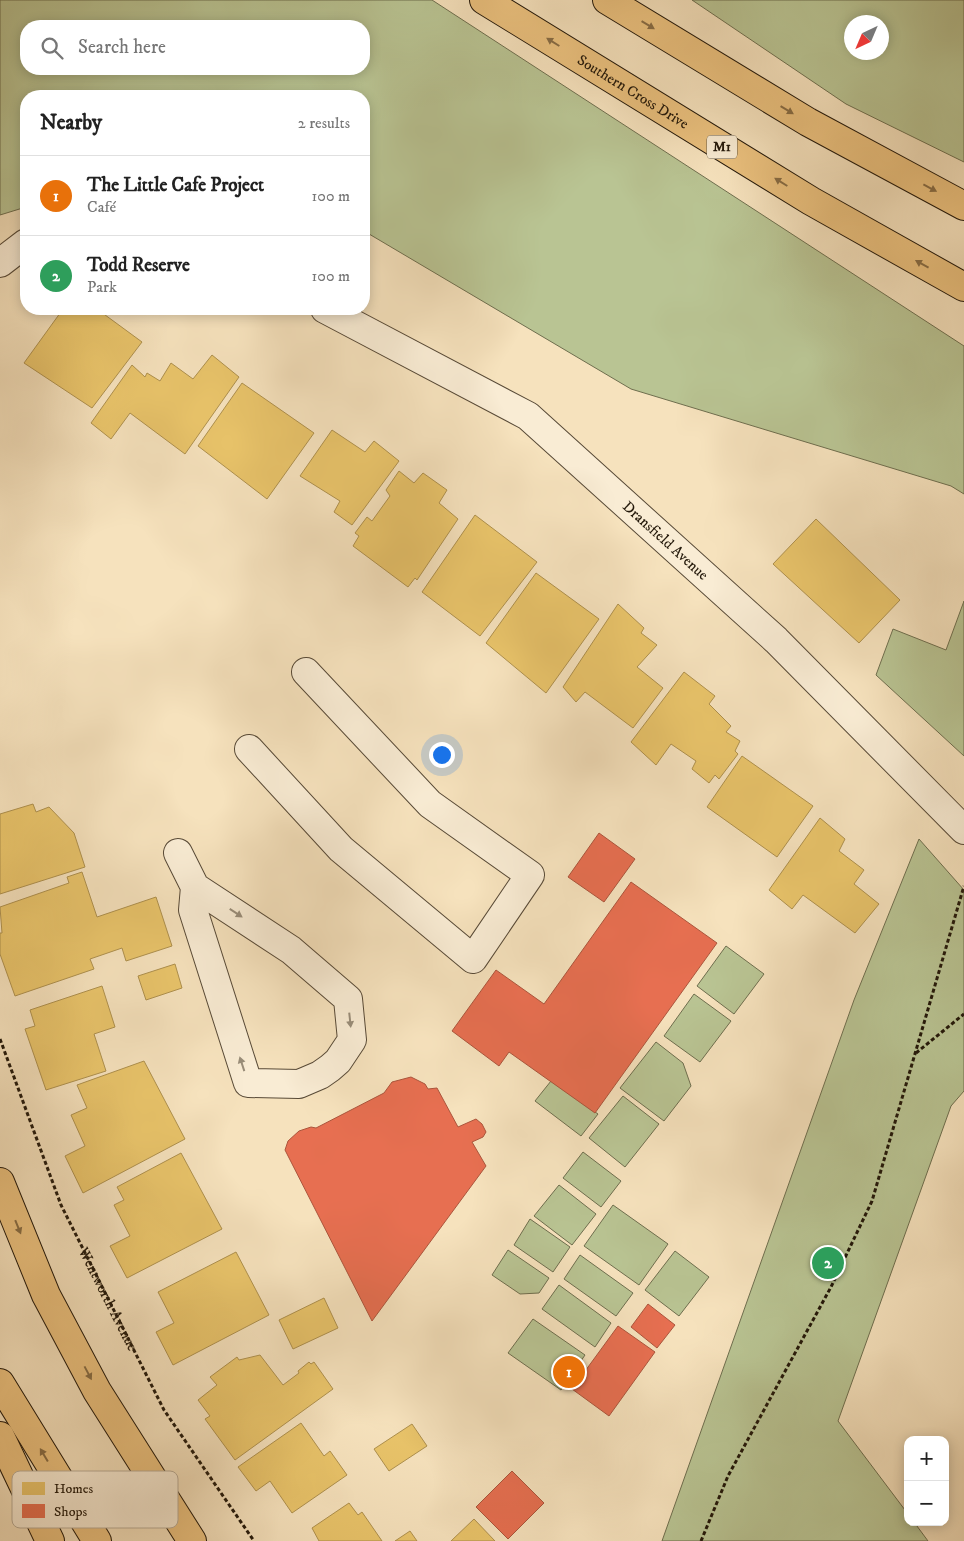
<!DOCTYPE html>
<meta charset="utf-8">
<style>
body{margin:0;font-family:"IM FELL DW Pica",serif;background:#f6f6f6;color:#222}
.controls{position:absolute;right:15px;bottom:15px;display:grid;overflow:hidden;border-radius:10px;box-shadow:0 2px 12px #0003}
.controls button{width:45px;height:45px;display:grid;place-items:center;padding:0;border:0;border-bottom:1px solid #e0e0e0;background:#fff;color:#222;font:25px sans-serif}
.compass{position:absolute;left:844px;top:15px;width:45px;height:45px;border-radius:50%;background:#fff;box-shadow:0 2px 12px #0003;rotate:224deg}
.you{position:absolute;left:441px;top:754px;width:18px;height:18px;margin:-12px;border:4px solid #fff;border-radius:50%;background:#1a73e8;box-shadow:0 0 0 8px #1a73e833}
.badge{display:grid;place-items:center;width:32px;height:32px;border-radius:50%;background:#0b8043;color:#fff;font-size:16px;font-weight:700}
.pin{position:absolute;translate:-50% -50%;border:2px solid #fff;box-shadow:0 1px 5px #0006}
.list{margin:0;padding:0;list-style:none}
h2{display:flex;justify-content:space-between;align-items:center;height:65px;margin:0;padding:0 20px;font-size:21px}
h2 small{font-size:16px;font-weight:400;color:#767676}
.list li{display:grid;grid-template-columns:32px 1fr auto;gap:15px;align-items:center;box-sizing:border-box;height:80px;padding:0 20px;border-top:1px solid #e0e0e0}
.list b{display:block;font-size:19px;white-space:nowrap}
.list p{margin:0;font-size:16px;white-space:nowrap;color:#767676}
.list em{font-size:16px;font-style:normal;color:#767676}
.icon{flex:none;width:28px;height:28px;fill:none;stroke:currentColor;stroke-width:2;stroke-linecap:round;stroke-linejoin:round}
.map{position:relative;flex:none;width:964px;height:1541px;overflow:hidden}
.search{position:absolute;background:#fff;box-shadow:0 2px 12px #0003;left:20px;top:20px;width:350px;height:55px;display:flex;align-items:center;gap:12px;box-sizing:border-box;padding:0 18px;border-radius:20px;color:#767676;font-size:19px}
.panel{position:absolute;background:#fff;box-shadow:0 2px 12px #0003;left:20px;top:90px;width:350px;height:225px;border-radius:20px}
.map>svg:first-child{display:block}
.green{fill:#b9c493;stroke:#6e6e4e;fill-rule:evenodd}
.homes{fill:#e9c46a;stroke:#ae904d}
.shops{fill:#e76f51;stroke:#ac553c}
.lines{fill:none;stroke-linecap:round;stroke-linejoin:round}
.minor-casing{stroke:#584a37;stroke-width:30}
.major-casing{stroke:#23180a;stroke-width:30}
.highway-casing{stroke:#23180a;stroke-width:30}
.path{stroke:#23180a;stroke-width:3;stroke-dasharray:4 2.5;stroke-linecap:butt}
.minor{stroke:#f9ecd4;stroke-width:28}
.major{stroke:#ebc17e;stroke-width:28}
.highway{stroke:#ebc17e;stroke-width:28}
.oneway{fill:#876c44}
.oneway2{fill:#998d79}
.labels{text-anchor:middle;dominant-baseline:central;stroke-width:5;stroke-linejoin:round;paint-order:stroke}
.shield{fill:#f9ecd4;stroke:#635847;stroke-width:1}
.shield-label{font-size:14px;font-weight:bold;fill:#23180a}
.street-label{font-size:15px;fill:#23180a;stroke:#f9ecd4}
.key{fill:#f9ecd4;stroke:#b9ac97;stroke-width:1}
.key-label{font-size:14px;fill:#23180a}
</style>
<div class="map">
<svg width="964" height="1541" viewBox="0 0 964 1541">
<rect width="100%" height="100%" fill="#f6e2bd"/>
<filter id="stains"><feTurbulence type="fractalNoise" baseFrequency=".004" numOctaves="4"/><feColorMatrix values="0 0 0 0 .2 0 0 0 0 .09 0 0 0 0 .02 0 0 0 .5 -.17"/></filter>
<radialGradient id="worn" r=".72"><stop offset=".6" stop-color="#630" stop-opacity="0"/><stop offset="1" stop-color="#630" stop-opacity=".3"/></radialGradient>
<g class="green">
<path d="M0 0H432L964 346V494L951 486 631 389 364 231V96H26V207L0 215ZM26 26H364V69H26Z"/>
<path d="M692 0H964V162L846 104ZM852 22H882V52H852Z"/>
<path d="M964 601V756L876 675 893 629 946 650Z"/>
<path d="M919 839 964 890V1091L951 1106 838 1421 908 1514V1522H914L928 1541H662L854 1000Z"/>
<path d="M726 946 764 974 734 1014 697 986Z"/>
<path d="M694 994 731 1021 700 1062 664 1036Z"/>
<path d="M656 1042 683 1063 691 1086 664 1121 620 1088Z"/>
<path d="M551 1081 598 1114 581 1136 535 1101Z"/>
<path d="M623 1096 659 1124 625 1167 589 1138Z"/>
<path d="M583 1152 621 1181 601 1207 563 1178Z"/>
<path d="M559 1185 596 1214 572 1245 534 1216Z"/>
<path d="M613 1205 668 1244 639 1285 584 1246Z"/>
<path d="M530 1219 570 1247 553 1272 514 1245Z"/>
<path d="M508 1250 549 1278 539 1293 520 1294 492 1275Z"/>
<path d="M675 1251 709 1277 679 1316 645 1290Z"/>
<path d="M580 1255 633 1293 616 1316 564 1279Z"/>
<path d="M559 1285 611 1323 595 1347 542 1309Z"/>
<path d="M533 1319 585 1355 561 1390 508 1353Z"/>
</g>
<g class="homes">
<path d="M63 309H97L142 342 92 408 24 363Z"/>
<path d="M212 355 239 377 185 454 130 413 111 439 91 423 132 365 145 377 147 373 160 381 171 363 193 379Z"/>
<path d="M242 383 314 433 267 499 198 446Z"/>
<path d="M332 430 365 452 374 441 399 461 352 525 334 512 340 501 300 476Z"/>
<path d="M399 471 414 483 423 473 447 490 439 503 458 519 417 580 415 578 408 587 353 546 359 536 355 533 367 517 372 521 390 496 386 490Z"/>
<path d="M475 515 537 562 480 636 422 592Z"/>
<path d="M816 519 900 600 859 643 773 564Z"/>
<path d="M536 573 599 619 546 693 486 643Z"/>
<path d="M618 604 644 628 641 633 657 645 637 667 663 688 633 728 585 692 576 702 563 687Z"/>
<path d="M684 672 715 696 709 704 731 726 726 732 740 741 735 751 738 754 719 779 715 775 709 783 692 769 696 761 671 744 656 765 631 742Z"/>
<path d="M742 756 813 806 777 857 707 807Z"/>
<path d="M33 804 36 812 49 807 74 833 85 867 0 894V814Z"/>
<path d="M820 818 845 839 839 851 864 870 854 884 879 904 855 933 803 895 792 909 769 890Z"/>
<path d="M82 872 97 917 156 897 172 946 126 961 122 948 90 959 94 969 15 996 0 954V933H2L0 907 69 883 67 877Z"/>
<path d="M175 964 182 988 146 1000 138 976Z"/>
<path d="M102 986 115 1027 94 1034 106 1071 46 1090 25 1029 35 1026 30 1010Z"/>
<path d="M144 1061 185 1139 83 1193 65 1156 85 1146 71 1115 87 1108 77 1085Z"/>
<path d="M181 1153 222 1229 127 1278 110 1246 130 1236 114 1205 124 1200 117 1187Z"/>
<path d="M236 1252 269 1315 173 1365 156 1332 174 1323 158 1292Z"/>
<path d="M324 1298 338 1328 293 1349 279 1320Z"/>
<path d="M260 1355 283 1385 299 1373 298 1371 309 1362 311 1364 314 1362 333 1389 235 1460 205 1419 210 1416 198 1400 217 1385 210 1377 237 1357 239 1360Z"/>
<path d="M301 1423 324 1456 330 1451 347 1475 292 1513 270 1481 256 1491 238 1467Z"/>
<path d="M412 1424 427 1446 389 1471 374 1449Z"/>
<path d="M349 1503 358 1515 362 1512 382 1541H319L312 1528Z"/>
<path d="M474 1519 495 1541H451Z"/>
<path d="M410 1531 417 1541H395Z"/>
</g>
<g class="shops">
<path d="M599 833 635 859 604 902 568 877Z"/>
<path d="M631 882 717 943 595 1113 509 1052 499 1066 452 1031 496 970 544 1004Z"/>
<path d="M411 1077 425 1084 428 1089 437 1088 458 1127 476 1119 482 1124 486 1132 483 1137 472 1142 486 1166 372 1321 285 1150 288 1141 299 1131 311 1127 316 1128 384 1093 392 1082Z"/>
<path d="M648 1304 675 1325 657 1348 631 1327Z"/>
<path d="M618 1326 655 1352 609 1416 572 1389Z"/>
<path d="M512 1471 544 1503 508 1539 476 1507Z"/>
</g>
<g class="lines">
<g class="minor-casing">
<g id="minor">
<path d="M0 263 26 243"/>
<path id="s2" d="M325 309 528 416 776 640 964 830"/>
<path d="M249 749 341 849 473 959 530 875 430 804 306 672"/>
<path d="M178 853 195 887 291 950 348 999 352 1040 338 1061 330 1068 320 1075 299 1084 248 1083 193 910 195 887"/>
</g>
</g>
<g class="major-casing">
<g id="major">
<path d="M0 1182 46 1295 97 1391 192 1541"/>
<path d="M0 1383 97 1541"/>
<path d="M0 1436 50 1541"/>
</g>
</g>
<g class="highway-casing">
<g id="highway">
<path id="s3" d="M484 0 811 201 964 287"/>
<path d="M607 0 808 122 964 206"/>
</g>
</g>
<g class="path">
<path id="s1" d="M0 1039 61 1205 164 1410 254 1541"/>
<path d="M916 1053 964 1014"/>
<path d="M701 1541 728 1476 831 1287 872 1201 964 886"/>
</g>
<use href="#minor" class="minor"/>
<use href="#major" class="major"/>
<use href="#highway" class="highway"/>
</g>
<defs><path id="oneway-solid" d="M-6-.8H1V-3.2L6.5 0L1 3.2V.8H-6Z" transform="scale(1.25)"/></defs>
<g class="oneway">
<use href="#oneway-solid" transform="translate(648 25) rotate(31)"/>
<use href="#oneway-solid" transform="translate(553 42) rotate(-148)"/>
<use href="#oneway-solid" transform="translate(787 110) rotate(31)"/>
<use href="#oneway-solid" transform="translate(781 182) rotate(-148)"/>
<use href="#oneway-solid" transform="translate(930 188) rotate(28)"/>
<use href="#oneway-solid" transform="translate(922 264) rotate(-151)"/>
<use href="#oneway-solid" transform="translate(18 1227) rotate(68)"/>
<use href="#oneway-solid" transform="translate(88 1373) rotate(62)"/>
<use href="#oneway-solid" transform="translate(44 1455) rotate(-121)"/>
</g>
<g class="oneway2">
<use href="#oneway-solid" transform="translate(236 913) rotate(33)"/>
<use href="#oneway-solid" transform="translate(350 1020) rotate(84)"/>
<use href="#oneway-solid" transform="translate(242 1064) rotate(-108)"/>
</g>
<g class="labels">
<rect class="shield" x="707" y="135.5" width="30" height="23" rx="4"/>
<g class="shield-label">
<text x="722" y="147">M1</text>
</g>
<g class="street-label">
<text stroke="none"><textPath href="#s3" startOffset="175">Southern Cross Drive</textPath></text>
<text stroke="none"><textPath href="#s2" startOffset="415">Dransfield Avenue</textPath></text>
<text stroke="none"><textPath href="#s1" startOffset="282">Wentworth Avenue</textPath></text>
</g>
</g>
<rect x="12" y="1471" width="166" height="57" rx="8" class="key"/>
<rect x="22" y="1482" width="23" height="13" fill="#e9c46a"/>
<rect x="22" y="1504" width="23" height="14" fill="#e76f51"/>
<g class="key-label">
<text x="54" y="1493">Homes</text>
<text x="54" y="1516">Shops</text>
</g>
<rect width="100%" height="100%" filter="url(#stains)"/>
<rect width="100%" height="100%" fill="url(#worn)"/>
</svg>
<div class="controls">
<button>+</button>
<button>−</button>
</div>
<svg class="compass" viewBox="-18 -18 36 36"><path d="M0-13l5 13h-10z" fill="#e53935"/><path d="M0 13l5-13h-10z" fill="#767676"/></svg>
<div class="you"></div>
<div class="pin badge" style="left:569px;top:1372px;background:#e8710a">1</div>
<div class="pin badge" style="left:828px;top:1263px;background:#2e9e5b">2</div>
<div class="search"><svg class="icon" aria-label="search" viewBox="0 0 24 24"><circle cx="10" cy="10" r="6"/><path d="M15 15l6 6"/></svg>Search here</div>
<section class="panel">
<h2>Nearby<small>2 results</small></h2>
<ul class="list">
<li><span class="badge" style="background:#e8710a">1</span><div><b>The Little Cafe Project</b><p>Café</p></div><em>100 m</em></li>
<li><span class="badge" style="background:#2e9e5b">2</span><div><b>Todd Reserve</b><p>Park</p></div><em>100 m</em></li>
</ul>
</section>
</div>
